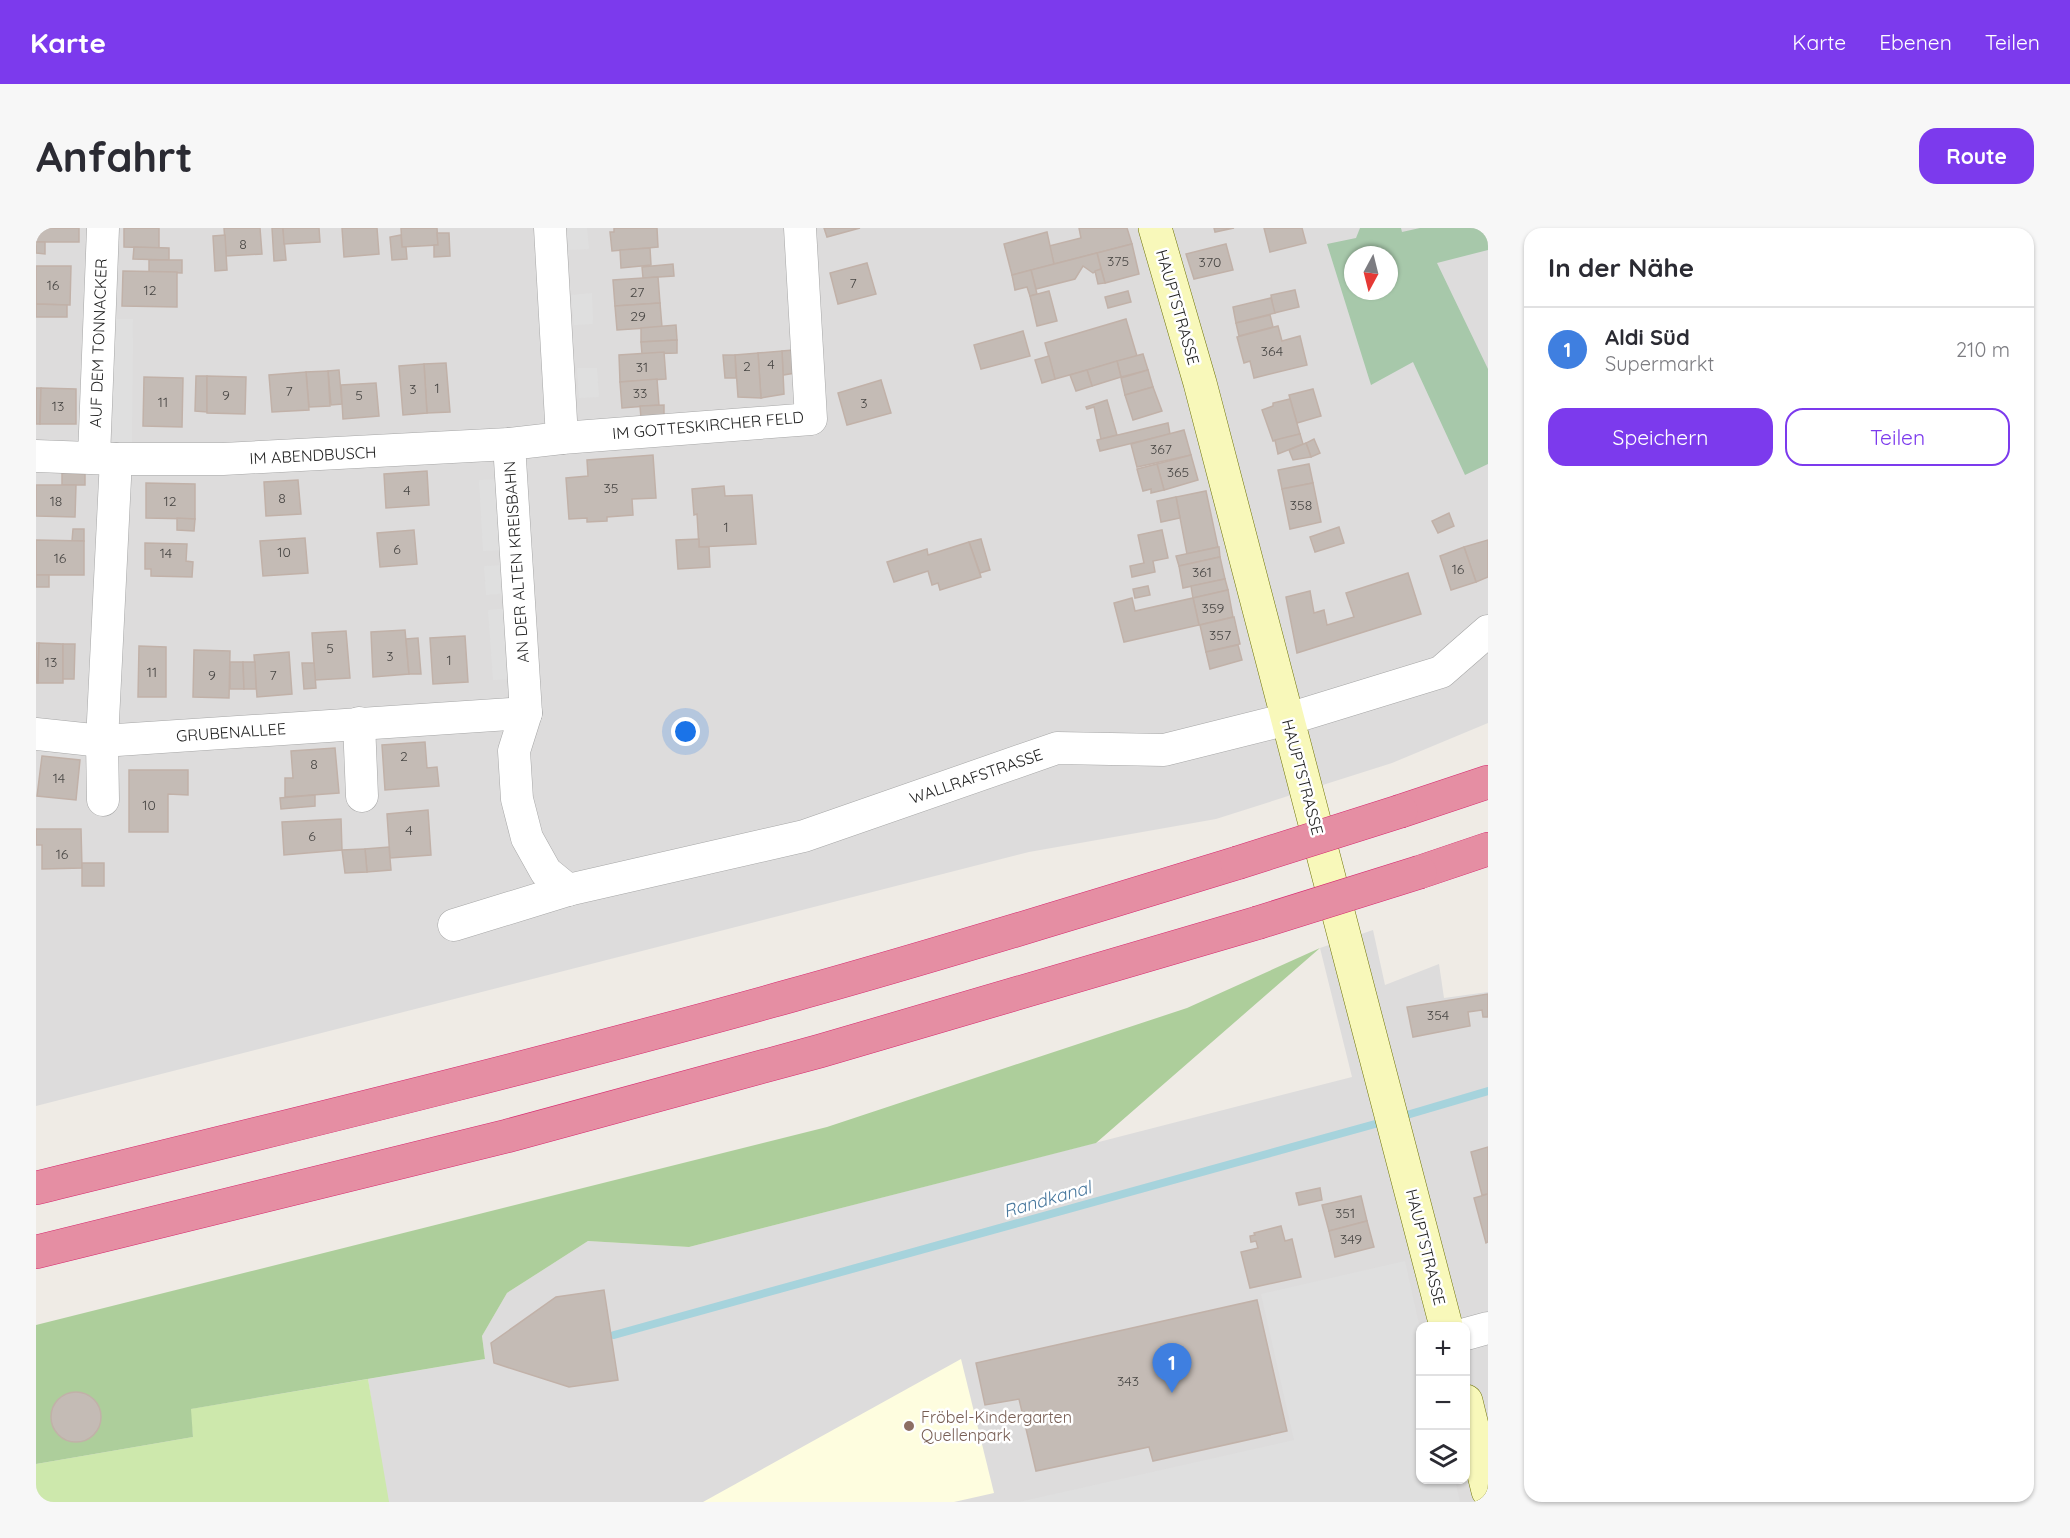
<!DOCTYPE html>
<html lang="de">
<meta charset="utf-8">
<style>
body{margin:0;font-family:Quicksand,sans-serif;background:#f7f7f7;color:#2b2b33}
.controls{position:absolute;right:18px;bottom:18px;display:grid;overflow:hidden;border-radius:12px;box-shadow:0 2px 4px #0004}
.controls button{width:54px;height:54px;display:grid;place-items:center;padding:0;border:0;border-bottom:2px solid #e1e1e2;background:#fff;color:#2b2b33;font:30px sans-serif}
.compass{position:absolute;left:1308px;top:18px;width:54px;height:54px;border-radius:50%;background:#fff;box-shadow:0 2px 4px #0004;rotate:187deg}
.you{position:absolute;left:650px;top:504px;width:21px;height:21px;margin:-15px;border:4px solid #fff;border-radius:50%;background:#1a73e8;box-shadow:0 0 0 9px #1a73e833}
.badge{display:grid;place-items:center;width:39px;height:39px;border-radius:50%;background:#7c3aed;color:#fff;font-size:20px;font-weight:700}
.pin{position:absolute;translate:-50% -50px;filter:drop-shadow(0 2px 3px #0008)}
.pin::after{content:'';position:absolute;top:32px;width:21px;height:18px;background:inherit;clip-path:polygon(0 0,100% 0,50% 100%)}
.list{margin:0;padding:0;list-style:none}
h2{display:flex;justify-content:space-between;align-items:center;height:78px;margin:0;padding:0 24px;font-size:26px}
h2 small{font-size:20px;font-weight:400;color:#7c7c81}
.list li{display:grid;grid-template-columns:39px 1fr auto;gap:18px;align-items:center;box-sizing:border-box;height:84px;padding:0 24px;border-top:2px solid #e1e1e2}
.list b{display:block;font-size:22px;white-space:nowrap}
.list p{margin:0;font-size:20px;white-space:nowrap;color:#7c7c81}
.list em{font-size:20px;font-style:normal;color:#7c7c81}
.actions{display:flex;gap:12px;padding:18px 24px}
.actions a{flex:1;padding:14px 0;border:2px solid #7c3aed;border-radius:18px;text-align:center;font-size:21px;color:#7c3aed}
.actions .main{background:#7c3aed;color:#fff}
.icon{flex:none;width:33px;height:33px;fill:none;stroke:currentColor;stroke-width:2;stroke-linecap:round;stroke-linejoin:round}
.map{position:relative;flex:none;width:1452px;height:1274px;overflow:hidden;border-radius:18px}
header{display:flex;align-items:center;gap:36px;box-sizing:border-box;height:84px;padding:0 30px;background:#7c3aed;color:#fff}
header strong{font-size:28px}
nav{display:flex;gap:33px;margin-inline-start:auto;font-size:21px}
.intro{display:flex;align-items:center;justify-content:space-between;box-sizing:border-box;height:144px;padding:0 36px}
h1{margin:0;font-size:42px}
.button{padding:15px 27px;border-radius:18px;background:#7c3aed;color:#fff;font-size:21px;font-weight:700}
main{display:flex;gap:36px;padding:0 36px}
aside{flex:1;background:#fff;border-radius:18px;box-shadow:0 2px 4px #0004}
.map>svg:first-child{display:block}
.residential{fill:#dddcdc;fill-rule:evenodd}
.education{fill:#fefddf}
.grass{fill:#cde8ac}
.forest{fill:#adce9b}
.cemetery{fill:#a7c8aa;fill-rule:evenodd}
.parking{fill:#dfdfdf}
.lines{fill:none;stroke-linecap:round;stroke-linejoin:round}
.stream{stroke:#a6d3dc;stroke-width:8}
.building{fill:#c4bbb5;stroke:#c1b1a8;stroke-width:1.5}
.minor-casing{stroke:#a6a6a6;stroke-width:33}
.secondary-casing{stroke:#6f7407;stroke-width:34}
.motorway-casing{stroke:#d7286e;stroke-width:34}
.minor{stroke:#fff;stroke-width:32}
.secondary{stroke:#f8f8ba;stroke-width:33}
.motorway{stroke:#e58ea3;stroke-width:33}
.motorway-bridge-casing{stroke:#d7286e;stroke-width:34;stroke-linecap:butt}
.motorway-bridge{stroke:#e58ea3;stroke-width:33}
.education-dot{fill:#8d6e63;stroke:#fff;stroke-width:2}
.labels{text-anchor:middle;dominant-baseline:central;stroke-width:5;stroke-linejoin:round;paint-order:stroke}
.number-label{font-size:14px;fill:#484644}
.street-label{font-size:16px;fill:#1f1f1f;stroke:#fff}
.education-label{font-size:16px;fill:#785e54;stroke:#fff;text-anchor:start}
.water-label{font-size:18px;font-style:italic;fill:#47779d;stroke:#fff}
</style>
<header>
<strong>Karte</strong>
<nav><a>Karte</a><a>Ebenen</a><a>Teilen</a></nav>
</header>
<div class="intro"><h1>Anfahrt</h1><a class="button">Route</a></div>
<main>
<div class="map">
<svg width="1452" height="1274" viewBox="0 0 1452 1274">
<rect width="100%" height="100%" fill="#efebe5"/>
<g class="residential">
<path d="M0 0H1452V495L1356 535 1180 591 993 624 0 878ZM1317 27H1353V63H1317Z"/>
<path d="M1337 702 1349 757 1403 736 1408 770 1452 764V1274H351L332 1151 449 1131 446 1108 471 1065 552 1013 653 1019 1316 849 1284 720ZM1384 1098H1430V1252H1384Z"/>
</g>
<path class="education" d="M925 1131 958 1265 918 1274H667Z"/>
<path class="grass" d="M332 1151 353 1274H0V1236L157 1209 154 1181Z"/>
<path class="forest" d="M1284 720 1060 915 653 1019 552 1013 471 1065 446 1108 449 1131 155 1181 157 1209 0 1236V1097L791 899 1151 780Z"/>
<path class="cemetery" d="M1324 0H1365L1366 4 1384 0H1452V22L1401 35 1452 141V236L1429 247 1377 134 1335 157 1291 16 1320 10ZM1317 27H1353V63H1317Z"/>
<g class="parking">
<path d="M531 0H551L553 21 532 22Z"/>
<path d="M556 65 557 96 538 97 535 67Z"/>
<path d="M79 91H97L96 217 76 216Z"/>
<path d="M541 140H561L563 169 543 170Z"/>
<path d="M466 251 470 322 447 323 443 252Z"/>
<path d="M472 337 473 365 450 367 448 338Z"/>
<path d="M474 380 480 451 457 452 452 382Z"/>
<path d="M1369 1033 1384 1101V1252H1419L1424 1274H983L1258 1212 1225 1066Z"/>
</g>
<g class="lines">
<g class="stream">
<path d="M1364 889 1452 863"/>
<path d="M578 1107 1350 893"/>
</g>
</g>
<g class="building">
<rect x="0" y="0" width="43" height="14"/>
<path d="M88 0H123V20L88 19Z"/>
<path d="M188 0H224L226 26 190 28Z"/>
<path d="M236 0H247L250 32 238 33Z"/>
<path d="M247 0H283L284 14 248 16Z"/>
<path d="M306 0H341L343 26 308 29Z"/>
<path d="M365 0H401L402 17 366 19Z"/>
<path d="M578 0H621L622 19 576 23 574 4H578Z"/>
<path d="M788 0H824L791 9Z"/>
<path d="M1043 0H1091L1096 16 1018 36 1013 18 1045 10Z"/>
<path d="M1178 0H1198L1179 4Z"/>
<path d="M1228 0H1266L1270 15 1234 24Z"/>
<path d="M1011 4 1018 36 976 47 968 16Z"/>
<path d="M401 5H413L414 28 398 29V17H402Z"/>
<path d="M189 7 191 42 179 43 177 8Z"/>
<path d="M365 7 366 19H370L371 31 356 32 354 9Z"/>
<path d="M0 14H9V26L0 25Z"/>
<path d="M1096 16 1103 46 1069 55 1061 25Z"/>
<path d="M1190 16 1197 42 1158 51 1150 26Z"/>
<path d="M98 19 133 20V32L97 31Z"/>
<path d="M614 20 615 37 585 40 584 22Z"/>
<path d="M1061 25 1065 41 1057 45 1047 38 1039 51 1000 61 995 42Z"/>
<path d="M113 32H146V45L113 44Z"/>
<path d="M831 35 840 66 802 76 794 45Z"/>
<path d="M637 36 638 48 607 50 606 39Z"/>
<path d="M0 38H35L34 77 0 76Z"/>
<path d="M1065 41 1069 55 1062 56 1059 43Z"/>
<path d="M995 42 1001 66 994 68 991 59 979 62 976 47Z"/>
<path d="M87 43 141 44V79L86 78Z"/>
<path d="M622 49 624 75 579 78 577 52Z"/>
<path d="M1259 62 1263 79 1238 85 1235 67Z"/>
<path d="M1013 63 1021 93 1001 98 994 68Z"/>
<path d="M1092 63 1095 74 1072 80 1069 69Z"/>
<path d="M1235 70 1239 85 1200 95 1197 79Z"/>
<path d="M624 75 626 99 581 102 579 78Z"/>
<path d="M0 76 31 77V89H0Z"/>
<path d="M1234 87 1237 99 1203 108 1200 95Z"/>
<path d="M1090 91 1101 128 1019 151 1009 115Z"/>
<path d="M640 97 641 112 605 114V100Z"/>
<path d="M1242 98 1246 113 1264 108 1271 137 1218 150 1214 133 1208 135 1201 109Z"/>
<path d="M987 103 994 128 945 141 938 117Z"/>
<path d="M641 112V125L606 126 605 114Z"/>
<path d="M757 122 759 145 747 147 746 123Z"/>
<path d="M746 123 748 166 725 170 722 125Z"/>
<path d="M628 124 630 151 584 154 583 127Z"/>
<path d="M722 125 725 170 702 169 699 127Z"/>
<path d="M1107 126 1112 142 1085 149 1081 133Z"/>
<path d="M687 127H699L700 150H689Z"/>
<path d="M1013 128 1019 151 1006 155 999 132Z"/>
<path d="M1081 133 1085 149 1056 158 1051 142Z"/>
<path d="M410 135 414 184 391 185 388 136Z"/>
<path d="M388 136 391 185 367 187 363 138Z"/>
<path d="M303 142 306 176 295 177 292 143Z"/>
<path d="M1051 142 1056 158 1040 163 1034 147Z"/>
<path d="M1112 142 1117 159 1089 167 1085 150Z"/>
<path d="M292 143 294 178 273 179 270 144Z"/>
<path d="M270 144 273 182 236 184 233 147Z"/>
<path d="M160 148H171V184L159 183Z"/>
<path d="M171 148 210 149 209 186 171 185Z"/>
<path d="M108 149 147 150 146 199 107 198Z"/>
<path d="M621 151 623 177 586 180 584 154Z"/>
<path d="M845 152 855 185 811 197 802 165Z"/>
<path d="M340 155 343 188 307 191 305 157Z"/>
<path d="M1117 159 1126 183 1097 192 1089 167Z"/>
<path d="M0 160H5L4 196H0Z"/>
<path d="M5 160 40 161V196H4Z"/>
<path d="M1277 161 1285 188 1261 195 1253 167Z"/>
<path d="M1254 171 1264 206 1237 213 1226 182 1237 178V175Z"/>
<path d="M1071 172 1081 207 1065 211 1058 179 1051 181 1050 179Z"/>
<path d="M628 177V188L605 190 604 178Z"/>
<path d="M1132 195 1134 206 1064 223 1061 212Z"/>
<path d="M1148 202 1155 227 1101 239 1095 216Z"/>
<path d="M1264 206 1267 216 1242 226 1239 212Z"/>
<path d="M1278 211 1284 225 1275 229 1270 215Z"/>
<path d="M1270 215 1275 229 1257 232 1253 222Z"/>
<path d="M617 227 620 270 596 271 597 287 571 289V293L551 294V290L533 291 530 250 552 248 551 232Z"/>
<path d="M1155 227 1162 252 1128 262 1121 236Z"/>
<path d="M1121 236 1128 262 1115 265V261L1107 263 1101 241Z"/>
<path d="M1273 236 1277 255 1246 261 1242 242Z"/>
<path d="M391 243 393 277 350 280 348 246Z"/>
<path d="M26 245 49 246V257H26Z"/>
<path d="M262 252 265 286 230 288 228 254Z"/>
<path d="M110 255 159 256V291L110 290Z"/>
<path d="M1277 255 1285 294 1254 301 1246 261Z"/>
<path d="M0 257H40L39 289 0 288Z"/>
<path d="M688 258 689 268 716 267 720 316 663 319 661 286 658 287 656 261Z"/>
<path d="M1170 263 1182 319 1151 326 1140 269Z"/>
<path d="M1140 269 1144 290 1125 294 1121 273Z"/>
<path d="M1413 285 1418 298 1402 305 1396 293Z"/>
<path d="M141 290 159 291 158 303 141 302Z"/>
<path d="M1303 299 1308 315 1279 324 1274 309Z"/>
<path d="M37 301H48V313H36Z"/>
<path d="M378 302 381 336 344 339 341 305Z"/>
<path d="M1126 302 1132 330 1117 333 1119 344 1096 349 1094 338 1108 335 1102 307Z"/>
<path d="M269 310 272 345 227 348 224 313Z"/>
<path d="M663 311V319H673L674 339 642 341 640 312Z"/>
<path d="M945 311 954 342 944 345 933 314Z"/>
<path d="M0 312 48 313V347H0Z"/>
<path d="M1452 312V349L1440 354 1428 319Z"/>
<path d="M933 314 945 349 904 362 902 355 896 357 892 343 858 354 851 334 891 321 892 327Z"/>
<path d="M109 315 151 316 150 333 157 334 156 349 115 348V341H109Z"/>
<path d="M1183 319 1184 329 1143 338 1140 328Z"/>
<path d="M1428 319 1440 354 1415 362 1404 328Z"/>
<path d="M1184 329 1189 351 1147 360 1143 338Z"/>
<path d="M1372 345 1385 386 1261 425 1250 369 1274 363 1278 385 1288 382 1291 397 1318 389 1310 365Z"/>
<rect x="0" y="347" width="13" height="12"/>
<path d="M1189 351 1192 362 1157 370 1155 358Z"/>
<path d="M1112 358 1114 367 1099 370 1097 361Z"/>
<path d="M1192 362 1197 389 1163 397 1157 370Z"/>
<path d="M1096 370 1099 383 1157 370 1163 397 1088 414 1078 375Z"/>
<path d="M1198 389 1204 416 1170 424 1164 397Z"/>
<path d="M369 402 373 446 337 449 335 404Z"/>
<path d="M310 403 314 450 279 452 276 405Z"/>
<path d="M429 408 432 454 397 456 394 410Z"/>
<path d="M382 410 385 446H373L370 411Z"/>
<path d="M0 415H3L2 455H0Z"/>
<path d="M3 415 27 416V455H2Z"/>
<path d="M27 416H39L38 451H27Z"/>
<path d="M1202 417 1206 432 1174 441 1170 424Z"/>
<path d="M103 418 130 419V469H102Z"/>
<path d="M158 422 194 423 193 470 157 469Z"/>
<path d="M253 424 256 466 221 469 218 427Z"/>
<path d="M194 434H207L208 461H194Z"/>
<path d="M207 434H219L220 461H208Z"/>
<path d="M266 435H278L280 460 268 461Z"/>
<path d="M389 514 391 540 401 539 403 558 349 562 346 517Z"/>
<path d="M299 520 303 565 249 569V550H257L255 523Z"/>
<path d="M6 528 44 532 40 572 1 568Z"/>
<path d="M93 542H152V567L132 566V604H93Z"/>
<path d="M279 567V578L245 581 244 570Z"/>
<path d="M392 582 395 627 354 630 351 586Z"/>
<path d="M305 591 306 622 248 627 246 594Z"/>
<path d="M0 601H45L46 640 6 641V617H0Z"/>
<path d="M353 619 355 642 331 644 329 621Z"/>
<path d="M329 621 331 644 309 645 306 622Z"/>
<rect x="46" y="635" width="22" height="23"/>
<path d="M1452 766V789H1447L1446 782 1432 784 1434 798 1377 809 1371 779Z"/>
<path d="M1452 919V966L1446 967 1435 924Z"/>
<path d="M1284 960 1286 972 1263 977 1260 965Z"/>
<path d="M1452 966V1014L1450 1015 1438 970Z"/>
<path d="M1325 968 1331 993 1293 1003 1286 977Z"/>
<path d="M1331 993 1338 1019 1299 1029 1293 1003Z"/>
<path d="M1245 998 1249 1013 1256 1011 1265 1049 1214 1060 1205 1024 1222 1020 1220 1013 1215 1014 1214 1008 1219 1007 1218 1005Z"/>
<path d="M568 1062 582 1152 533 1159 458 1135 455 1115 520 1069Z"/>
<path d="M1221 1072 1251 1203 1117 1233 1113 1219 1000 1243 983 1171 949 1177 940 1135Z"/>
<circle cx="40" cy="1189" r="25"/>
</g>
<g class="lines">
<g class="minor-casing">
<g id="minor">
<path d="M526 210 775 191 764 0"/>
<path d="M473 216 490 485 478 523 481 571 491 610 510 644 532 662"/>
<path d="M0 228 80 231H187L473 216 526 210 514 0"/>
<path d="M58 229 67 0"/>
<path d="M323 495 326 568"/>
<path d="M0 506 66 513 490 485"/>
<path d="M67 572 66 513 80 231"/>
<path d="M418 697 532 662 768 608 1021 520 1128 522 1252 491 1405 444 1452 403"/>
<path d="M1430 1106 1452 1100"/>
</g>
</g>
<g class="secondary-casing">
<g id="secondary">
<path d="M1119 0 1164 155 1410 1098"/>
<path d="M1430 1173 1452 1263"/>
</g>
</g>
<g class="motorway-casing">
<g id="motorway">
<path d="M1365 583 1452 554"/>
<path d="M1384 644 1452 621"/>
<path d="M0 960C253 898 506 837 757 767 906 726 1053 680 1201 635"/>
<path d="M0 1024 471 908 784 823 1221 695"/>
</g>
</g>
<use href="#minor" class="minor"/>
<use href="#secondary" class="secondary"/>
<use href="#motorway" class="motorway"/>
<g class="motorway-bridge-casing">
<g id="motorway-bridge">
<path d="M1201 635 1365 583"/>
<path d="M1221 695 1384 644"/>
</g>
</g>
<use href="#motorway-bridge" class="motorway-bridge"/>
</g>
<circle class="education-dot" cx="873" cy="1198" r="6"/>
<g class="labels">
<g class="number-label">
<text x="207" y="16">8</text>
<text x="1082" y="33">375</text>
<text x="1174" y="34">370</text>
<text x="817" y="55">7</text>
<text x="17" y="57">16</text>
<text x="114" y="62">12</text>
<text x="601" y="64">27</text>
<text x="602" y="88">29</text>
<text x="1236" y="123">364</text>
<text x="735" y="136">4</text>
<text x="711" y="138">2</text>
<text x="606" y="139">31</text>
<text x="401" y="160">1</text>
<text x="377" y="161">3</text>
<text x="253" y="163">7</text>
<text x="604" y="165">33</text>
<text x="190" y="167">9</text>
<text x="323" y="167">5</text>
<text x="127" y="174">11</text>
<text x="828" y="175">3</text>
<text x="22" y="178">13</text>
<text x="1125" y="221">367</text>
<text x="1142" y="244">365</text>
<text x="575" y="260">35</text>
<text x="371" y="262">4</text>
<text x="246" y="270">8</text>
<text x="20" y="273">18</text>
<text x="134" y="273">12</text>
<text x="1265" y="277">358</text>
<text x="690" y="299">1</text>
<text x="361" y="321">6</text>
<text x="248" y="324">10</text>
<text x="130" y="325">14</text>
<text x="24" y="330">16</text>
<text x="1422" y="341">16</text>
<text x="1166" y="344">361</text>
<text x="1177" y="380">359</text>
<text x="1184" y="407">357</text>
<text x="294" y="420">5</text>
<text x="354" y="428">3</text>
<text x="413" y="432">1</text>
<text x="15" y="434">13</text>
<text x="116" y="444">11</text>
<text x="176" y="447">9</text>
<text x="237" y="447">7</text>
<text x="368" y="528">2</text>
<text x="278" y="536">8</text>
<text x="23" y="550">14</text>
<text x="113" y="577">10</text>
<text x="373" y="602">4</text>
<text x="276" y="608">6</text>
<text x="26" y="626">16</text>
<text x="1402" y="787">354</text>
<text x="1309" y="985">351</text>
<text x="1315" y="1011">349</text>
<text x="1092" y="1153">343</text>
</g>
<g class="street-label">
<text transform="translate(1142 79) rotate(74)">HAUPTSTRASSE</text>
<text transform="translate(62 115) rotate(-88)">AUF DEM TONNACKER</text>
<text transform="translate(672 197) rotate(-5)">IM GOTTESKIRCHER FELD</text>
<text transform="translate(277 227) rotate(-3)">IM ABENDBUSCH</text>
<text transform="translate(480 334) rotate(-94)">AN DER ALTEN KREISBAHN</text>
<text transform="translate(195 504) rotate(-4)">GRUBENALLEE</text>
<text transform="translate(940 548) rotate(-19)">WALLRAFSTRASSE</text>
<text transform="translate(1267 549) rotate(75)">HAUPTSTRASSE</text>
<text transform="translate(1390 1019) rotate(76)">HAUPTSTRASSE</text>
</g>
<g class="education-label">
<text x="885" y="1189">Fröbel-Kindergarten<tspan x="885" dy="18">Quellenpark</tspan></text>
</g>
<g class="water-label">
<text transform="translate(1011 971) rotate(-16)">Randkanal</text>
</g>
</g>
</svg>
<div class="controls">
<button>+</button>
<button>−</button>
<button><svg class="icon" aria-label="layers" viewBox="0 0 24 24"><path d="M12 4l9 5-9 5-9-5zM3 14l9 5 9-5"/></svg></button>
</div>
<svg class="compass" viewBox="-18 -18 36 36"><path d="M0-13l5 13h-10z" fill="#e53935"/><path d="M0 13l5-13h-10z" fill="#7c7c81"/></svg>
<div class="you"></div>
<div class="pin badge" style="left:1136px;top:1165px;background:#3f7fe0">1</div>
</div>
<aside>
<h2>In der Nähe<small></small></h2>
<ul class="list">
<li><span class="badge" style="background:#3f7fe0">1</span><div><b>Aldi Süd</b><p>Supermarkt</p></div><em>210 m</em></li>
</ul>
<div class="actions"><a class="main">Speichern</a><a>Teilen</a></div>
</aside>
</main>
